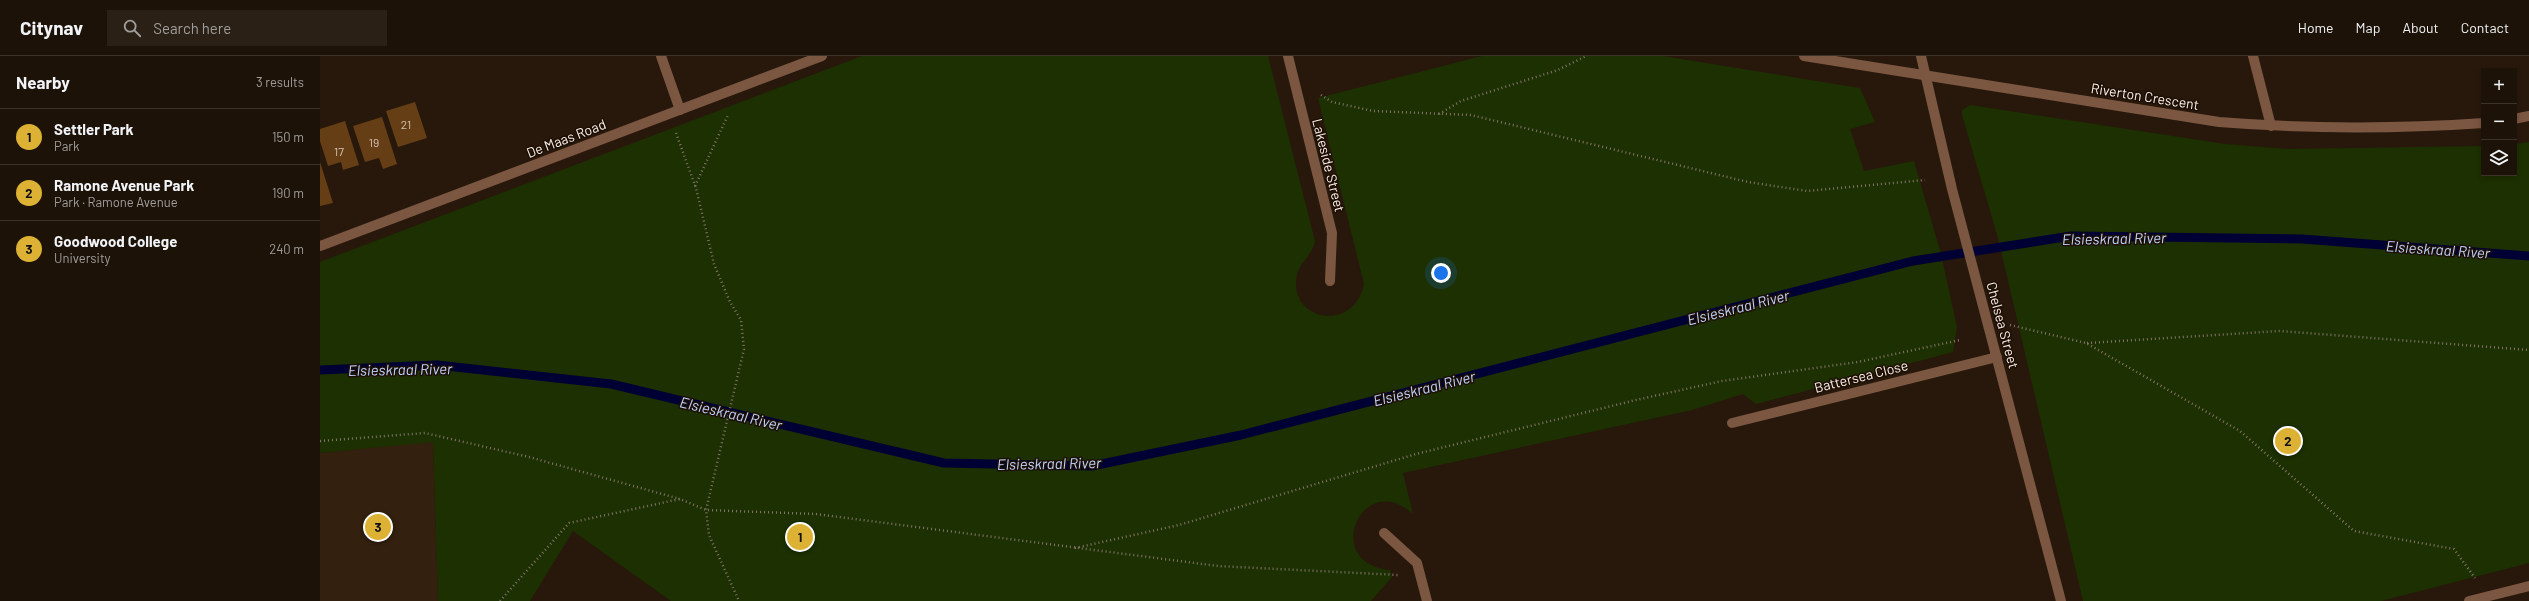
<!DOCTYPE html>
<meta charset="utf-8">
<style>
body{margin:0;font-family:Barlow,sans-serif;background:#2a2016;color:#f1f3f6}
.controls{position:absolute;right:12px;top:12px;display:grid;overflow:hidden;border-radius:0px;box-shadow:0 2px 6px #0003}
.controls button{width:36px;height:36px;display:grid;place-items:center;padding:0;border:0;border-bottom:1px solid #3b3229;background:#1d1208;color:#f1f3f6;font:20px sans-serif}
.you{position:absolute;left:1121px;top:217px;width:14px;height:14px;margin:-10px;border:3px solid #fff;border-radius:50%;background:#1a73e8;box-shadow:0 0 0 6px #1a73e833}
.badge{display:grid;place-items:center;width:26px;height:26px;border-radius:50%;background:#ddb133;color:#111;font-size:13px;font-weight:700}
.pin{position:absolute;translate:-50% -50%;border:2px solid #fff;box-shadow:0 1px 4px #0006}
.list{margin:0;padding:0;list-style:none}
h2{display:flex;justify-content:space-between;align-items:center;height:52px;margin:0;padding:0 16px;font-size:17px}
h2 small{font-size:13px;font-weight:400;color:#a09e9c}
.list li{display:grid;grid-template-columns:26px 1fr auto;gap:12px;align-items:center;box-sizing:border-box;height:56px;padding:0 16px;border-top:1px solid #3b3229}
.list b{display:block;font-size:15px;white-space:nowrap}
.list p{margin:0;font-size:13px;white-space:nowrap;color:#a09e9c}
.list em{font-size:13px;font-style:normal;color:#a09e9c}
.icon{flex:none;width:22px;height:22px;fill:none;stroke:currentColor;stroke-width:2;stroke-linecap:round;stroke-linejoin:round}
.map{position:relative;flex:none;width:2209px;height:545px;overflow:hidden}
header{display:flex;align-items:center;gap:24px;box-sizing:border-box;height:56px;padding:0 20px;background:#1d1208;border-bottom:1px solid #3b3229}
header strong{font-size:19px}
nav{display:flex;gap:22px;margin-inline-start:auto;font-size:14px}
.search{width:280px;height:36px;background:#2a2016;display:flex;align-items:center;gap:10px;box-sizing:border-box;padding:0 14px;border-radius:0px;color:#a09e9c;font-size:15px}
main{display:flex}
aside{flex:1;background:#1d1208}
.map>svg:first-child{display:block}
.built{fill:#33200e}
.green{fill:#1d3001}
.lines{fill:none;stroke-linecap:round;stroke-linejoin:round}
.stream{stroke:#000034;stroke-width:9}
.building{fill:#663e16}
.path{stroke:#817469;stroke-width:2.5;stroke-dasharray:1 3;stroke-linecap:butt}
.service{stroke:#7b5641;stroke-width:10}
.minor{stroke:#7b5641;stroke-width:10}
.tertiary{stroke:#7b5641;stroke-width:10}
.labels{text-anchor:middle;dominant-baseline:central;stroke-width:3;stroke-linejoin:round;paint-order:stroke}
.number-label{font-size:12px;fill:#d4c2b2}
.street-label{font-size:14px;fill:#f9eee6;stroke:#1d0f04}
.water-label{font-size:15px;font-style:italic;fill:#bdd3fd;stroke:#1d0f04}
</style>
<header>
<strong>Citynav</strong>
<div class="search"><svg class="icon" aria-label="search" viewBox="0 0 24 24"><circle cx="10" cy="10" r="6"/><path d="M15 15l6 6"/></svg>Search here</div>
<nav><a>Home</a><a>Map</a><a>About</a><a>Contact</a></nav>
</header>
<main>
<aside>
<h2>Nearby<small>3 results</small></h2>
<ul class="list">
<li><span class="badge">1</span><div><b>Settler Park</b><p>Park</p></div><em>150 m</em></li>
<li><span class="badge">2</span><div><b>Ramone Avenue Park</b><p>Park · Ramone Avenue</p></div><em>190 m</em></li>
<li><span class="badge">3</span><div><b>Goodwood College</b><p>University</p></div><em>240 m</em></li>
</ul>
</aside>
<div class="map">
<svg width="2209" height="545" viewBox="0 0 2209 545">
<rect width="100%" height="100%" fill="#27180b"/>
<path class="built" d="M113 385 118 545H0V397Z"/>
<g class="green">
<path d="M542 0H948L995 185C992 201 976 208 976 226 974 265 1034 276 1044 228L998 42 1162 0H1343L1540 32 1555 66 1530 73 1544 115 1594 105 1621 198 1637 271 1633 296 1436 348 1423 338 1372 354 1083 417 1093 458C1043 412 1000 507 1070 514L1072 521 1051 545H351L253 475 210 545H118L113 386 0 397V206Z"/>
<path d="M1650 49 1905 88 1969 93 2164 90V117H2194V88L2209 86V507L2061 545H1763L1678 182 1642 59V54Z"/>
</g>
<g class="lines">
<path class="stream" d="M0 314 117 309 291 328 624 407 772 410 921 379 1593 205 1751 180 1982 183 2209 200"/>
</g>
<g class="building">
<path d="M95 46 107 82 78 91 66 55Z"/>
<path d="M62 61 77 108 63 113 59 102 45 106 33 70Z"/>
<path d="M25 65 39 109 23 114 21 106 8 110 0 85V73Z"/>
<path d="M0 106 13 147 0 150Z"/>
</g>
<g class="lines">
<g class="path">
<path d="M1001 39 1012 46 1053 55 1151 59 1428 126 1487 135 1605 124"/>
<path d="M1119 58 1141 45 1238 14 1266 0"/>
<path d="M356 77 376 132 394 208 410 246 421 264 424 293 386 454 389 479 419 545"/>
<path d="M375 130 408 59"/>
<path d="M1690 269 1766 287 1920 375 2034 475 2134 493 2155 522"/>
<path d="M1767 287 1960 275 2209 294"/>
<path d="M0 385 105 377 209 401 360 443"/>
<path d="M755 492 859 469 1096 398 1316 344 1402 325 1538 306 1640 284"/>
<path d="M180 545 249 467 360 443 386 454 496 458 898 510 1078 519"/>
</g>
<path class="service" d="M1412 367 1677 301"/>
<g class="minor">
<path d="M341 0 360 54"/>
<path d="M968 0 1012 177 1010 225"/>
<path d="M1484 0 1899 66C1987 73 2076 73 2164 67"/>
<path d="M1601 0 1632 133 1741 545"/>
<path d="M1933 0 1951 70"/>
<path d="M2194 63 2209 60"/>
<path d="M1064 477 1097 507 1107 545"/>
<path d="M2149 545 2209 530"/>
</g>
<path class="tertiary" d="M0 190 502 0"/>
</g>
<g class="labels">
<g class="number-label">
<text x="86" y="68">21</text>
<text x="54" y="86">19</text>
<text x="19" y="95">17</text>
</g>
<g class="street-label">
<text transform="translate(1825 40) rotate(9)">Riverton Crescent</text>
<text transform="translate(246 82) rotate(-21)">De Maas Road</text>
<text transform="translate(1009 109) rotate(76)">Lakeside Street</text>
<text transform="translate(1683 269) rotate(75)">Chelsea Street</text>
<text transform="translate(1541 320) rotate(-14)">Battersea Close</text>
</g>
<g class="water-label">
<text transform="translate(1794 182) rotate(-1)">Elsieskraal River</text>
<text transform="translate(2118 193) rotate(4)">Elsieskraal River</text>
<text transform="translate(1418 251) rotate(-14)">Elsieskraal River</text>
<text transform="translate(80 313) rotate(-1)">Elsieskraal River</text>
<text transform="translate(1104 332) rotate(-14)">Elsieskraal River</text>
<text transform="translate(411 357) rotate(13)">Elsieskraal River</text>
<text transform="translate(729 407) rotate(-1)">Elsieskraal River</text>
</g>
</g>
</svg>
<div class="controls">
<button>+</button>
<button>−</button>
<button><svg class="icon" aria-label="layers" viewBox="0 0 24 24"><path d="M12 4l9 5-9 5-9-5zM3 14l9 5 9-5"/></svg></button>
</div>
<div class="you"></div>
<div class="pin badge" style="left:480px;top:481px">1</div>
<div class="pin badge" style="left:1968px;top:385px">2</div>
<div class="pin badge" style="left:58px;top:471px">3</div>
</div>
</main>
